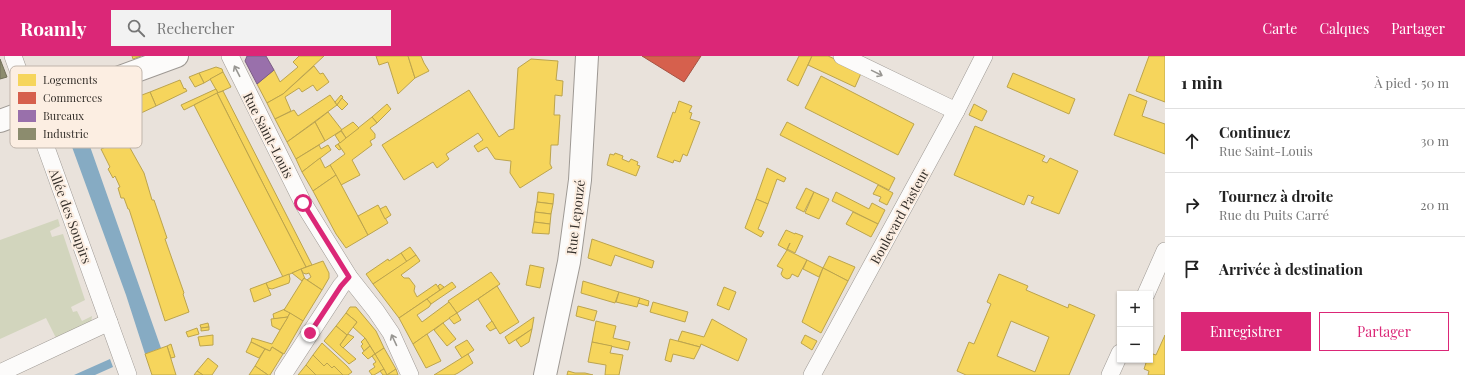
<!DOCTYPE html>
<html lang="fr">
<meta charset="utf-8">
<style>
body{margin:0;font-family:"Playfair Display",serif;background:#f2f2f2;color:#222}
.controls{position:absolute;right:12px;bottom:12px;display:grid;overflow:hidden;border-radius:0px;box-shadow:0 1px 3px #0004}
.controls button{width:36px;height:36px;display:grid;place-items:center;padding:0;border:0;border-bottom:1px solid #e0e0e0;background:#fff;color:#222;font:20px sans-serif}
.stop{position:absolute;width:12px;height:12px;margin:-9px;border:3px solid #db2777;border-radius:50%;background:#fff}
.stop.end{background:#db2777;border-color:#fff;box-shadow:0 1px 4px #0008}
.list{margin:0;padding:0;list-style:none}
h2{display:flex;justify-content:space-between;align-items:center;height:52px;margin:0;padding:0 16px;font-size:17px}
h2 small{font-size:13px;font-weight:400;color:#767676}
.list li{display:grid;grid-template-columns:26px 1fr auto;gap:12px;align-items:center;box-sizing:border-box;height:64px;padding:0 16px;border-top:1px solid #e0e0e0}
.list b{display:block;font-size:15px;white-space:nowrap}
.list p{margin:0;font-size:13px;white-space:nowrap;color:#767676}
.list em{font-size:13px;font-style:normal;color:#767676}
.actions{display:flex;gap:8px;padding:12px 16px}
.actions a{flex:1;padding:9px 0;border:1px solid #db2777;border-radius:0px;text-align:center;font-size:14px;color:#db2777}
.actions .main{background:#db2777;color:#fff}
.icon{flex:none;width:22px;height:22px;fill:none;stroke:currentColor;stroke-width:2;stroke-linecap:round;stroke-linejoin:round}
.map{position:relative;flex:none;width:1165px;height:319px;overflow:hidden}
header{display:flex;align-items:center;gap:24px;box-sizing:border-box;height:56px;padding:0 20px;background:#db2777;color:#fff}
header strong{font-size:19px}
nav{display:flex;gap:22px;margin-inline-start:auto;font-size:14px}
.search{width:280px;height:36px;background:#f2f2f2;display:flex;align-items:center;gap:10px;box-sizing:border-box;padding:0 14px;border-radius:0px;color:#767676;font-size:15px}
main{display:flex}
aside{flex:1;background:#fff}
.map>svg:first-child{display:block}
.green{fill:#d2d5bd}
.water{fill:#86abc3}
.homes{fill:#f6d55c;stroke:#bca44d;fill-rule:evenodd}
.shops{fill:#d6604d;stroke:#a65243}
.offices{fill:#9970ab;stroke:#7b5d85}
.industry{fill:#8c8c6e;stroke:#72705a}
.lines{fill:none;stroke-linecap:round;stroke-linejoin:round}
.minor-casing{stroke:#9e9994;stroke-width:18}
.secondary-casing{stroke:#9e9994;stroke-width:24}
.minor{stroke:#fcfbfa;stroke-width:17}
.secondary{stroke:#fcfbfa;stroke-width:22}
.oneway{stroke:#989692}
.route{stroke:#db2777;stroke-width:5}
.labels{text-anchor:middle;dominant-baseline:central;stroke-width:4;stroke-linejoin:round;paint-order:stroke}
.street-label{font-size:13px;fill:#35302b;stroke:#fceee2}
.key{fill:#fceee2;stroke:#c0b5ab;stroke-width:1}
.key-label{font-size:11px;fill:#35302b}
</style>
<header>
<strong>Roamly</strong>
<div class="search"><svg class="icon" aria-label="search" viewBox="0 0 24 24"><circle cx="10" cy="10" r="6"/><path d="M15 15l6 6"/></svg>Rechercher</div>
<nav><a>Carte</a><a>Calques</a><a>Partager</a></nav>
</header>
<main>
<div class="map">
<svg width="1165" height="319" viewBox="0 0 1165 319">
<rect width="100%" height="100%" fill="#e9e2db"/>
<path class="green" d="M58 163 60 170 50 175 52 181 63 178 85 244 71 251 73 256 77 255 82 265 92 260 91 268 57 284 46 262 0 283V184Z"/>
<g class="water">
<path d="M80 62 161 292 145 298 126 239 68 80 67 67Z"/>
<path d="M110 303 113 311 95 319H74Z"/>
</g>
<g class="homes">
<path d="M132 0H141L133 3Z"/>
<path d="M299 0H324L283 38 267 47 257 28 274 14 280 26 298 11 293 6Z"/>
<path d="M376 0H408L415 22 398 38 388 6 379 9Z"/>
<path d="M408 0H421L424 7 429 15 415 22Z"/>
<path d="M799 0H812L798 30 787 24Z"/>
<path d="M812 0H828L862 15 855 31 808 9Z"/>
<path d="M1149 0H1165V46L1136 35Z"/>
<path d="M531 3 558 5 556 24 563 25 562 40 555 39 554 59H560L558 89H551L550 108 552 112 520 132 510 117 511 105 495 103 487 91 478 96 474 90 483 84 478 77 446 98 449 103 437 112 433 106 404 124 382 89 469 34 499 81 509 74 514 73 518 12Z"/>
<path d="M314 10 320 18 323 17 329 26 317 35 313 29 302 36 299 32 285 41 291 55 275 63 267 47 283 38Z"/>
<path d="M216 11 222 13 223 16 204 27 199 17Z"/>
<path d="M223 16 231 31 218 37 210 23Z"/>
<path d="M199 17 204 27 195 31 189 21Z"/>
<path d="M1013 17 1075 43 1069 58 1007 31Z"/>
<path d="M821 20 914 68 898 99 805 52Z"/>
<path d="M180 24 184 33 185 32 187 35 156 50 150 36Z"/>
<path d="M216 33 218 37 184 54 181 49Z"/>
<path d="M223 35 312 209 306 211 257 116 217 37Z"/>
<path d="M150 36 156 50 122 66 115 49Z"/>
<path d="M217 37 257 116 306 211 283 221 194 49Z"/>
<path d="M1129 38 1147 45 1142 60 1165 68V98L1114 79Z"/>
<path d="M330 39 337 49 287 86 275 63 294 54 298 60Z"/>
<path d="M341 39 343 41 337 49 335 46Z"/>
<path d="M342 42 348 48 342 54 337 49Z"/>
<path d="M679 45 692 50 689 56 692 57 690 63 700 66 687 100 683 98 680 106 674 104 673 107 657 101 673 56 675 57Z"/>
<path d="M387 48 391 53 377 67 372 61Z"/>
<path d="M974 48 987 55 982 65 969 59Z"/>
<path d="M328 56 342 74 325 85 315 66Z"/>
<path d="M372 61 377 67 370 72 375 78V82L370 85 372 89 352 104 360 119 341 129 330 109 345 98 338 88Z"/>
<path d="M315 66 325 85 296 103 287 86Z"/>
<path d="M353 66 359 72 346 82 341 74Z"/>
<path d="M787 66 895 122 889 134 780 79Z"/>
<path d="M975 70 1045 100 1042 105 1047 107 1050 102 1078 115 1059 158 1031 147 1034 141 1028 139 1024 149 954 119Z"/>
<path d="M341 75 346 82 340 87 335 79Z"/>
<path d="M125 83 144 117 152 144H154L167 182 165 183 184 237 183 238 189 256 165 265 129 153H128L124 142H121L118 132 120 131 115 120 113 122 108 113 110 111 101 93Z"/>
<path d="M338 88 341 93 339 94 335 90Z"/>
<path d="M319 89 321 93 328 89 331 94 302 116 296 103Z"/>
<path d="M615 97 623 100 622 103 629 106 631 103 638 106 637 109 640 110 636 120 607 109 610 98 614 99Z"/>
<path d="M320 102 325 112 330 109 336 119 313 135 302 116Z"/>
<path d="M767 112 786 122 784 126 777 123 768 148 756 143Z"/>
<path d="M336 119 368 179 346 192 336 178 313 135Z"/>
<path d="M878 129 893 137 887 149 879 145 881 141 873 138Z"/>
<path d="M806 132 814 136 804 156 796 152Z"/>
<path d="M538 136 554 138 553 148 537 146Z"/>
<path d="M814 136 829 143 819 163 805 157Z"/>
<path d="M836 136 869 153 872 147 885 154 878 168 832 145Z"/>
<path d="M756 143 768 148 758 173 764 176 761 181 745 172Z"/>
<path d="M537 146 553 148 551 158 535 156Z"/>
<path d="M378 149 388 167 368 179 358 160Z"/>
<path d="M386 150 391 159 385 163 380 153Z"/>
<path d="M535 156 551 158 550 168 534 166Z"/>
<path d="M853 156 878 168 871 181 846 168Z"/>
<path d="M534 166 550 168 549 178 532 177Z"/>
<path d="M786 174 795 178V177L803 180 795 197 787 193 790 187 787 194 778 189Z"/>
<path d="M592 183 654 205 652 212 615 199 611 210 588 202Z"/>
<path d="M410 191 416 199 407 206 401 197Z"/>
<path d="M787 194 807 204 798 221 792 218 790 222 787 223 783 221 781 218 783 213 777 210Z"/>
<path d="M401 197 407 206 373 228 366 218 388 203 389 205Z"/>
<path d="M416 199 420 205 401 219 404 222H409L415 230 414 235 417 241 436 228 440 234 399 262 373 228Z"/>
<path d="M829 200 855 211 848 225 823 212Z"/>
<path d="M807 204 823 212 819 221 803 213Z"/>
<path d="M323 205 329 217V222L322 234 307 224 311 221 309 217 306 218 303 217 301 213Z"/>
<path d="M530 209 544 212 540 232 526 229Z"/>
<path d="M823 212 848 225 821 277 802 266Z"/>
<path d="M301 213 305 223 304 222 302 225 292 217Z"/>
<path d="M491 216 500 228 457 257 448 245Z"/>
<path d="M289 218 290 223 289 227 272 233 268 232 266 227Z"/>
<path d="M999 218 1028 230 1026 234 1068 252 1069 248 1095 259 1069 319H966L957 315 969 286 974 288 991 248 987 246ZM1011 265 1049 281 1035 316 997 300Z"/>
<path d="M304 222 322 234 303 265 284 254Z"/>
<path d="M583 225 619 236 615 247 581 237Z"/>
<path d="M452 226 456 231 431 248 427 243Z"/>
<path d="M266 227 271 239 254 246 250 233Z"/>
<path d="M440 228 444 231 440 234 438 230Z"/>
<path d="M497 230 519 266 500 278 478 243Z"/>
<path d="M724 231 736 236 729 254 717 249Z"/>
<path d="M619 236 640 242 637 251 616 246Z"/>
<path d="M640 242 649 245 648 250 638 247Z"/>
<path d="M427 243 431 248 429 251 417 259 422 266 449 246 457 257 413 288 399 262Z"/>
<path d="M653 246 688 256 685 266 650 256Z"/>
<path d="M578 250 597 255 594 265 576 260Z"/>
<path d="M350 251H356L376 275 384 292 375 298 365 282 353 271 357 266 346 257Z"/>
<path d="M285 253 284 254 290 257 288 261 274 263 273 258Z"/>
<path d="M290 257 303 265 284 298 272 291 270 295 251 286 252 282 272 288Z"/>
<path d="M346 257 357 266 347 279 336 270Z"/>
<path d="M457 257 461 264 454 268 449 262Z"/>
<path d="M288 261 280 274 272 270 271 263Z"/>
<path d="M534 261 532 273 509 288 505 281Z"/>
<path d="M712 263 747 283 738 305 701 288 700 291 678 285 682 275 704 281Z"/>
<path d="M492 265 496 272 490 275 486 270Z"/>
<path d="M596 265 616 270 613 282 630 286 628 294 592 286Z"/>
<path d="M208 267 209 271 201 272 200 269Z"/>
<path d="M443 267 456 283 447 290 434 274Z"/>
<path d="M336 270 347 279 340 289 356 303 349 308 324 285Z"/>
<path d="M209 271V274L201 275V272Z"/>
<path d="M197 272 199 278 188 281 186 276Z"/>
<path d="M532 273 529 286 521 291 516 284Z"/>
<path d="M348 278 354 281 343 292 340 289Z"/>
<path d="M427 278 441 305 426 312 413 288Z"/>
<path d="M213 279V289L200 290 198 281Z"/>
<path d="M805 279 817 285 812 294 801 287Z"/>
<path d="M1165 279V319H1148L1149 315 1144 313 1146 307 1144 306 1145 304H1150V297L1156 299Z"/>
<path d="M365 282 370 290 364 295 361 290 363 288 361 286Z"/>
<path d="M670 283 700 291 694 303 673 298 671 306 665 304Z"/>
<path d="M467 284 474 294 462 302 455 291Z"/>
<path d="M251 286 265 293 259 302 246 296Z"/>
<path d="M592 286 612 290 610 297 623 299 619 319H605L606 309 588 306Z"/>
<path d="M322 287 347 310 352 316 348 319H343L334 310 332 312 327 307 324 310 313 299Z"/>
<path d="M171 288 175 301 171 302 167 290Z"/>
<path d="M167 290 176 319H152L145 298Z"/>
<path d="M370 290 375 298 368 303 362 297Z"/>
<path d="M272 291 283 298 270 319H268L255 310 265 293 270 295Z"/>
<path d="M384 292 396 313 387 319 375 298Z"/>
<path d="M375 298 384 313 374 319H372L369 315 375 311 373 308 376 306 372 300Z"/>
<path d="M468 298 473 307 458 317 454 319H434Z"/>
<path d="M313 299 324 310 327 307 332 312 334 310 343 319H316L306 309Z"/>
<path d="M208 302 218 310 212 319H203L197 315Z"/>
<path d="M306 309 316 319H298Z"/>
<path d="M255 310 268 319H249Z"/>
<path d="M384 313 387 319H383L380 315Z"/>
<path d="M396 313 398 319H387Z"/>
<path d="M197 315 203 319H194Z"/>
<path d="M568 315 575 317H585L593 319H567Z"/>
</g>
<path class="shops" d="M642 0H701L684 26Z"/>
<path class="offices" d="M247 0H266L274 14 257 28 245 5Z"/>
<path class="industry" d="M0 3 7 21 0 23Z"/>
<g class="lines">
<g class="minor-casing">
<g id="minor">
<path d="M13 0 128 319"/>
<path d="M230 0 303 147 349 221 376 255 391 277 410 319"/>
<path d="M842 0 956 55"/>
<path d="M1146 238 1165 195"/>
<path d="M0 317 109 266"/>
<path d="M283 319 341 230 349 221"/>
<path d="M812 319 956 55 984 0"/>
<path d="M1110 319 1120 297"/>
</g>
</g>
<g class="secondary-casing">
<g id="secondary">
<path d="M0 65 177 0"/>
<path d="M545 319 569 206 580 124 587 0"/>
</g>
</g>
<use href="#minor" class="minor"/>
<use href="#secondary" class="secondary"/>
</g>
<defs><path id="oneway-shaft" d="M-6 0H5M1.5-3L5.5 0L1.5 3" fill="none" stroke-width="1.6" stroke-linecap="round" stroke-linejoin="round"/></defs>
<g class="oneway">
<use href="#oneway-shaft" transform="translate(237 15) rotate(-117)"/>
<use href="#oneway-shaft" transform="translate(877 17) rotate(26)"/>
<use href="#oneway-shaft" transform="translate(394 284) rotate(-115)"/>
</g>
<g class="lines">
<path class="route" d="M303 147 349 221 341 230 310 277"/>
</g>
<g class="labels">
<g class="street-label">
<text transform="translate(269 79) rotate(63)">Rue Saint-Louis</text>
<text transform="translate(71 160) rotate(70)">Allée des Soupirs</text>
<text transform="translate(899 160) rotate(-61)">Boulevard Pasteur</text>
<text transform="translate(575 161) rotate(-83)">Rue Lepouzé</text>
</g>
</g>
<rect x="10" y="10" width="132" height="82" rx="6" class="key"/>
<rect x="18" y="18" width="18" height="12" fill="#f6d55c"/>
<rect x="18" y="36" width="18" height="12" fill="#d6604d"/>
<rect x="18" y="54" width="18" height="12" fill="#9970ab"/>
<rect x="18" y="72" width="18" height="12" fill="#8c8c6e"/>
<g class="key-label">
<text x="43" y="28">Logements</text>
<text x="43" y="46">Commerces</text>
<text x="43" y="64">Bureaux</text>
<text x="43" y="82">Industrie</text>
</g>
</svg>
<div class="controls">
<button>+</button>
<button>−</button>
</div>
<div class="stop" style="left:303px;top:147px"></div>
<div class="stop end" style="left:310px;top:277px"></div>
</div>
<aside>
<h2>1 min<small>À pied · 50 m</small></h2>
<ul class="list">
<li><svg class="icon" aria-label="ahead" viewBox="0 0 24 24"><path d="M12 20V5M6 11l6-6 6 6"/></svg><div><b>Continuez</b><p>Rue Saint-Louis</p></div><em>30 m</em></li>
<li><svg class="icon" aria-label="right" viewBox="0 0 24 24"><path d="M7 20v-9h11M14 6l5 5-5 5"/></svg><div><b>Tournez à droite</b><p>Rue du Puits Carré</p></div><em>20 m</em></li>
<li><svg class="icon" aria-label="arrive" viewBox="0 0 24 24"><path d="M6 21V4h12l-3 4 3 4H6"/></svg><div><b>Arrivée à destination</b></div></li>
</ul>
<div class="actions"><a class="main">Enregistrer</a><a>Partager</a></div>
</aside>
</main>
